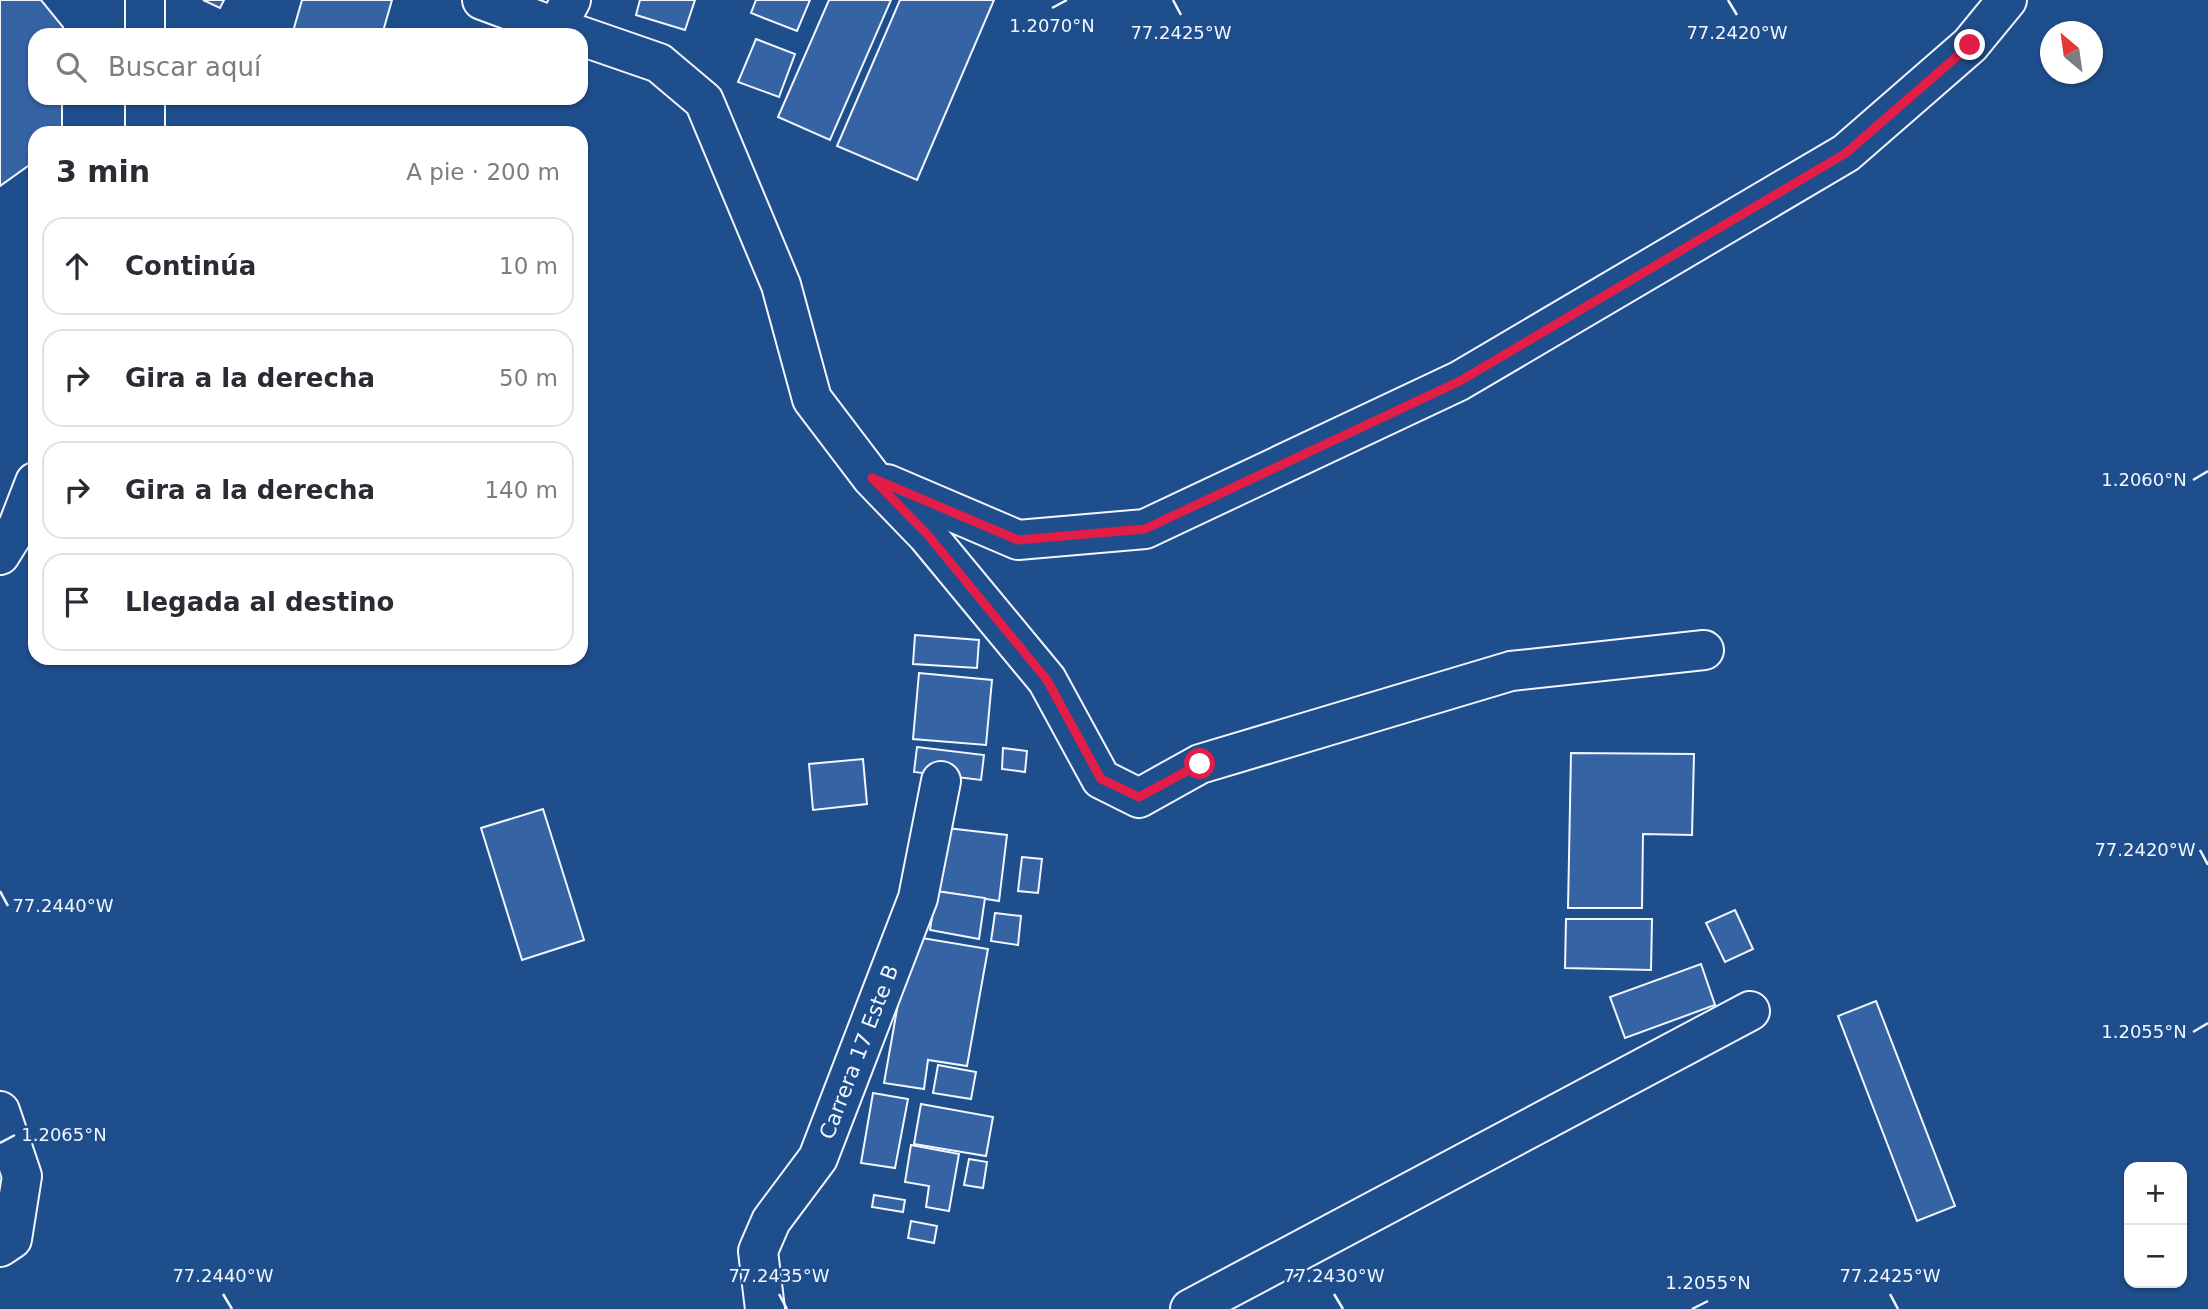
<!DOCTYPE html>
<html lang="es">
<meta charset="utf-8">
<style>
body{margin:0;font-family:"DejaVu Sans",sans-serif;background:#f2f2f3;color:#2b2b33}
.controls{position:absolute;right:21px;bottom:21px;display:grid;overflow:hidden;border-radius:14px;box-shadow:0 2px 5px #0004}
.controls button{width:63px;height:63px;display:grid;place-items:center;padding:0;border:0;border-bottom:2px solid #e1e1e2;background:#fff;color:#2b2b33;font:35px sans-serif}
.compass{position:absolute;left:2040px;top:21px;width:63px;height:63px;border-radius:50%;background:#fff;box-shadow:0 2px 5px #0004;rotate:331deg}
.stop{position:absolute;width:21px;height:21px;margin:-16px;border:5px solid #e11d48;border-radius:50%;background:#fff}
.stop.end{background:#e11d48;border-color:#fff;box-shadow:0 2px 7px #0008}
.list{margin:0;padding:0;list-style:none}
h2{display:flex;justify-content:space-between;align-items:center;height:91px;margin:0;padding:0 28px;font-size:30px}
h2 small{font-size:23px;font-weight:400;color:#7c7c81}
.list li{display:grid;grid-template-columns:46px 1fr auto;gap:21px;align-items:center;box-sizing:border-box;height:98px;margin:0 14px 14px;padding:0 14px;border:2px solid #e1e1e2;border-radius:21px}
.list b{display:block;font-size:26px;white-space:nowrap}
.list em{font-size:23px;font-style:normal;color:#7c7c81}
.icon{flex:none;width:38px;height:38px;fill:none;stroke:currentColor;stroke-width:2;stroke-linecap:round;stroke-linejoin:round}
.map{position:relative;flex:none;width:2208px;height:1309px;overflow:hidden}
.search{position:absolute;background:#fff;box-shadow:0 2px 5px #0004;left:28px;top:28px;width:560px;height:77px;display:flex;align-items:center;gap:18px;box-sizing:border-box;padding:0 24px;border-radius:21px;color:#7c7c81;font-size:26px}
.panel{position:absolute;background:#fff;box-shadow:0 2px 5px #0004;left:28px;top:126px;width:560px;height:539px;border-radius:21px}
.map>svg:first-child{display:block}
.building{fill:#3563a3;stroke:#f2f6ff;stroke-width:2}
.lines{fill:none;stroke-linecap:round;stroke-linejoin:round}
.minor-casing{stroke:#f2f6ff;stroke-width:42}
.minor{stroke:#1f4e8c;stroke-width:38}
.route{stroke:#e11d48;stroke-width:9}
.ticks{fill:none;stroke:#f2f6ff;stroke-width:2.5}
.labels{text-anchor:middle;dominant-baseline:central;stroke-width:5;stroke-linejoin:round;paint-order:stroke}
.street-label{font-size:21px;fill:#f2f6ff;stroke:#1f4e8c}
.ticks-label{font-size:18px;text-anchor:middle;fill:#f2f6ff;stroke:#1f4e8c;stroke-width:5;stroke-linejoin:round;paint-order:stroke}
</style>
<div class="map">
<svg width="2208" height="1309" viewBox="0 0 2208 1309">
<rect width="100%" height="100%" fill="#1f4e8c"/>
<g class="building">
<path d="M0 0H41L63 27V35H35V98H62V133H35V161L0 186Z"/>
<path d="M203 0H224L220 8Z"/>
<path d="M302 0H392L382 35H292Z"/>
<path d="M640 0H695L685 30 636 15Z"/>
<path d="M756 0H810L797 31 751 13Z"/>
<path d="M829 0H891L830 140 778 117Z"/>
<path d="M900 0H994L917 180 837 146Z"/>
<path d="M756 39 795 54 779 97 738 82Z"/>
<path d="M915 635 979 640 977 668 913 664Z"/>
<path d="M919 673 992 680 986 745 913 739Z"/>
<path d="M917 747 984 755 981 780 914 772Z"/>
<path d="M1003 748 1027 751 1025 772 1002 769Z"/>
<path d="M1571 753 1694 754 1692 835 1643 834 1642 908H1568Z"/>
<path d="M863 759 867 804 813 810 809 764Z"/>
<path d="M543 809 584 940 522 960 481 828Z"/>
<path d="M947 828 1007 835 999 901 936 891Z"/>
<path d="M1022 857 1042 859 1038 893 1018 891Z"/>
<path d="M936 891 985 898 979 939 930 930Z"/>
<path d="M1735 910 1753 949 1725 962 1706 923Z"/>
<path d="M995 913 1021 916 1018 945 991 941Z"/>
<path d="M1566 919H1652L1651 970 1565 968Z"/>
<path d="M910 936 988 949 967 1066 928 1060 924 1089 884 1083Z"/>
<path d="M1701 964 1715 1005 1625 1038 1610 997Z"/>
<path d="M1876 1001 1955 1206 1917 1221 1838 1016Z"/>
<path d="M938 1065 976 1072 971 1099 933 1093Z"/>
<path d="M873 1093 908 1099 895 1168 861 1163Z"/>
<path d="M921 1104 993 1117 986 1156 914 1144Z"/>
<path d="M911 1145 959 1154 949 1211 926 1207 929 1186 905 1182Z"/>
<path d="M969 1159 987 1162 983 1188 964 1185Z"/>
<path d="M874 1195 905 1200 903 1212 872 1207Z"/>
<path d="M911 1221 937 1226 934 1243 908 1238Z"/>
</g>
<g class="lines">
<g class="minor-casing">
<g id="minor">
<path d="M145 0V35"/>
<path d="M482 0 577 35"/>
<path d="M556 28 571 0"/>
<path d="M581 36 659 63 704 101 781 285 812 399 872 478 927 535 1047 680 1101 779 1139 798 1200 764 1511 671 1704 650"/>
<path d="M145 133V98"/>
<path d="M887 484 1018 540 1145 529 1459 381 1846 153 1970 45 2007 0"/>
<path d="M0 555 18 526 35 482"/>
<path d="M0 1111 22 1176 12 1239 0 1247"/>
<path d="M765 1309 758 1251 771 1221 818 1158 918 898 941 781"/>
<path d="M1190 1309 1750 1011"/>
</g>
</g>
<use href="#minor" class="minor"/>
</g>
<g class="lines">
<path class="route" d="M1200 764 1139 797 1101 779 1047 680 927 534 872 478 1018 540 1145 529 1460 381 1846 153 1970 45"/>
</g>
<path class="ticks" d="M1173 0 1181 15M1728 0 1737 15M1052 8 1067 0M2193 480 2208 471M2200 850 2208 865M0 891 8 906M2193 1032 2208 1023M0 1143 15 1135M223 1294 232 1309M779 1294 787 1309M1334 1294 1343 1309M1890 1294 1898 1309M1692 1309 1708 1301"/>
<g class="labels">
<g class="street-label">
<text transform="translate(859 1052) rotate(-69)">Carrera 17 Este B</text>
</g>
</g>
<g class="ticks-label">
<text x="1052" y="32">1.2070°N</text>
<text x="1181" y="39">77.2425°W</text>
<text x="1737" y="39">77.2420°W</text>
<text x="2144" y="486">1.2060°N</text>
<text x="2145" y="856">77.2420°W</text>
<text x="63" y="912">77.2440°W</text>
<text x="2144" y="1038">1.2055°N</text>
<text x="64" y="1141">1.2065°N</text>
<text x="223" y="1282">77.2440°W</text>
<text x="779" y="1282">77.2435°W</text>
<text x="1334" y="1282">77.2430°W</text>
<text x="1890" y="1282">77.2425°W</text>
<text x="1708" y="1289">1.2055°N</text>
</g>
</svg>
<div class="controls">
<button>+</button>
<button>−</button>
</div>
<svg class="compass" viewBox="-18 -18 36 36"><path d="M0-13l5 13h-10z" fill="#e53935"/><path d="M0 13l5-13h-10z" fill="#7c7c81"/></svg>
<div class="stop" style="left:1200px;top:764px"></div>
<div class="stop end" style="left:1970px;top:45px"></div>
<div class="search"><svg class="icon" aria-label="search" viewBox="0 0 24 24"><circle cx="10" cy="10" r="6"/><path d="M15 15l6 6"/></svg>Buscar aquí</div>
<section class="panel">
<h2>3 min<small>A pie · 200 m</small></h2>
<ul class="list">
<li><svg class="icon" aria-label="ahead" viewBox="0 0 24 24"><path d="M12 20V5M6 11l6-6 6 6"/></svg><div><b>Continúa</b></div><em>10 m</em></li>
<li><svg class="icon" aria-label="right" viewBox="0 0 24 24"><path d="M7 20v-9h11M14 6l5 5-5 5"/></svg><div><b>Gira a la derecha</b></div><em>50 m</em></li>
<li><svg class="icon" aria-label="right" viewBox="0 0 24 24"><path d="M7 20v-9h11M14 6l5 5-5 5"/></svg><div><b>Gira a la derecha</b></div><em>140 m</em></li>
<li><svg class="icon" aria-label="arrive" viewBox="0 0 24 24"><path d="M6 21V4h12l-3 4 3 4H6"/></svg><div><b>Llegada al destino</b></div></li>
</ul>
</section>
</div>
